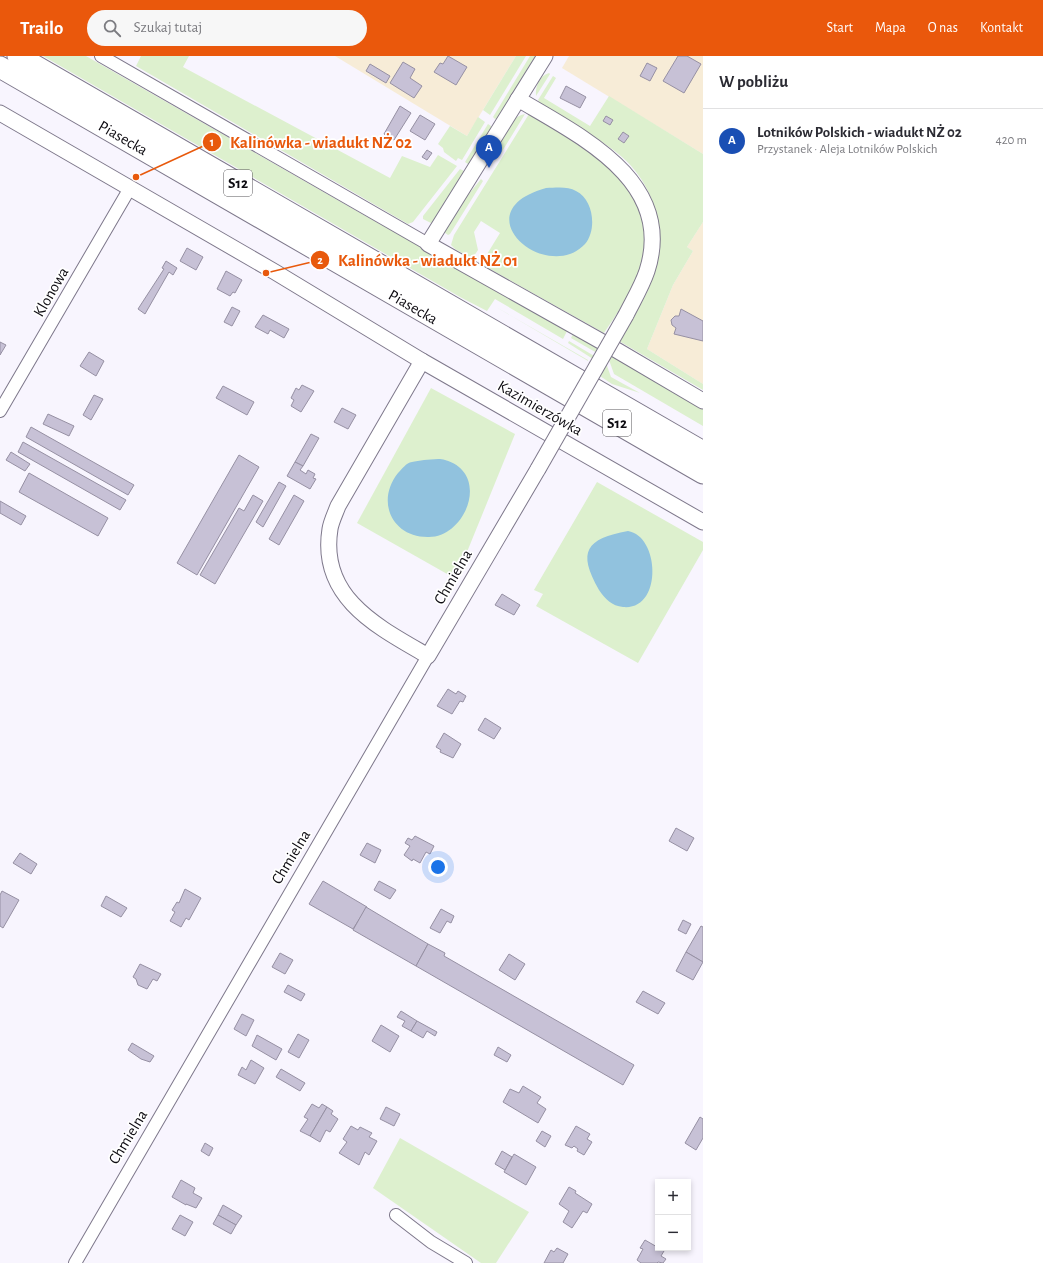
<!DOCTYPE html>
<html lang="pl">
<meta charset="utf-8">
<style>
body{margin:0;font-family:"Alegreya Sans",sans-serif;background:#f7f7f7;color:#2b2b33}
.controls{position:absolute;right:12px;bottom:12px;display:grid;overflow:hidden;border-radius:0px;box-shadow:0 2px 6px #0003}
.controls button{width:36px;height:36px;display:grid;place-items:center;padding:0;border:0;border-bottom:1px solid #e1e1e2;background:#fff;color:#2b2b33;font:20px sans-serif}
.you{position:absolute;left:438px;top:811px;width:14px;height:14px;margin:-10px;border:3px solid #fff;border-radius:50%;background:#1a73e8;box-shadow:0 0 0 6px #1a73e833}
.badge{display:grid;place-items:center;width:26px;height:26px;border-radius:50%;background:#ea580c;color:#fff;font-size:13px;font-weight:700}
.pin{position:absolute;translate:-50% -33px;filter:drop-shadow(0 1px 2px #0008)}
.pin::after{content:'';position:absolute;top:21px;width:14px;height:12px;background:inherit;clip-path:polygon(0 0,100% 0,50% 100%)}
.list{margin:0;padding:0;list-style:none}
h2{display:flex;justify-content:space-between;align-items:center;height:52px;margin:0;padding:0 16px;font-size:17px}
h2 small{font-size:13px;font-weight:400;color:#7c7c81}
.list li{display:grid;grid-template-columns:26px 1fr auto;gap:12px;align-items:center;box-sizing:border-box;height:64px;padding:0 16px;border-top:1px solid #e1e1e2}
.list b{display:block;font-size:15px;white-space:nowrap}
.list p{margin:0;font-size:13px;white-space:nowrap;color:#7c7c81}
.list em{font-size:13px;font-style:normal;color:#7c7c81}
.icon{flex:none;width:22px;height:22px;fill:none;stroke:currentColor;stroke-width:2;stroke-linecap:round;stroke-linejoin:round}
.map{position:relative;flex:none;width:703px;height:1207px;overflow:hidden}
header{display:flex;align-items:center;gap:24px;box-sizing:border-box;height:56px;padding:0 20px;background:#ea580c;color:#fff}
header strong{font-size:19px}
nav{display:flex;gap:22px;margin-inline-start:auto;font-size:14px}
.search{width:280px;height:36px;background:#f7f7f7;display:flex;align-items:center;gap:10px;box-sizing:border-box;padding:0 14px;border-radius:22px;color:#7c7c81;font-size:15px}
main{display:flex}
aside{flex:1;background:#fff}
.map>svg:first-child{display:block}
.commercial{fill:#f7ecd7}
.green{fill:#ddf0ce}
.water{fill:#91c2de}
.building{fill:#c7c1d6;stroke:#9690a3}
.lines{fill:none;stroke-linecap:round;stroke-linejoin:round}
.minor-casing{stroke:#7e788b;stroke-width:14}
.tertiary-casing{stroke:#7e788b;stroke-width:17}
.motorway-casing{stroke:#7e788b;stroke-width:23}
.minor{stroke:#fff;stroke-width:12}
.tertiary{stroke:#fff;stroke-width:15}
.motorway{stroke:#fff;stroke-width:21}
.tertiary-bridge-casing{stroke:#7e788b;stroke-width:17;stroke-linecap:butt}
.tertiary-bridge{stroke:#fff;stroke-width:15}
.labels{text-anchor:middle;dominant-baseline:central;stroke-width:3.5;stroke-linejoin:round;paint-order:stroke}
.shield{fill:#fff;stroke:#565458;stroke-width:1}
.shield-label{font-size:15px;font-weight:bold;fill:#0d0b11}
.street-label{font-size:16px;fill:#0d0b11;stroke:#fff}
.leader{fill:none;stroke:#e8590c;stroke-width:1.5}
.callout-dot{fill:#e8590c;stroke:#fff;stroke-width:1.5}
.mark-label{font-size:12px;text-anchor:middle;font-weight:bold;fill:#fff}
.callout-label{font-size:17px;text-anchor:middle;font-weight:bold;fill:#e8590c;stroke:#fff;stroke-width:3.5;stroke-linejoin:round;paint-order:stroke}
</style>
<header>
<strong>Trailo</strong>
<div class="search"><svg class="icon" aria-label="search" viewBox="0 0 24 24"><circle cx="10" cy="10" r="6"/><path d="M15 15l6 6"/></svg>Szukaj tutaj</div>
<nav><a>Start</a><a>Mapa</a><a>O nas</a><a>Kontakt</a></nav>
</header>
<main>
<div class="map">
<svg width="703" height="1207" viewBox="0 0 703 1207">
<rect width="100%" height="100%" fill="#f8f5fe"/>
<g class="commercial">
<path d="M335 0H516L467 80Z"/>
<path d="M569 0H703V98L562 12Z"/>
<path d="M703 166V328L647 293 673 229 693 195 687 191Z"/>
</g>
<g class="green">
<path d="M43 0H86L362 158 568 273 563 283 495 243 487 255 460 241Z"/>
<path d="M141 0H189L183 11 390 122 402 100 430 111 438 99 457 110 413 166 408 168 136 10Z"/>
<path d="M516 0H526L490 59 483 54Z"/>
<path d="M530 0H537L501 61 495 63 493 61Z"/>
<path d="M549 17 550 18 536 40C535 31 539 20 549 17Z"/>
<path d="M553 20 556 22 544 42 590 70 609 40 703 98V166L687 191 693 195 673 229 647 293 703 328V334L619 285C631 264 649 238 655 215 667 174 654 129 622 101 599 81 570 68 544 53L538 44Z"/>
<path d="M525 58 501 97 498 95C503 81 508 61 525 58Z"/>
<path d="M529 58C585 90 662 130 641 208 635 233 618 256 604 277L481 208 500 177 481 165 474 176 478 194 472 203 455 193 451 189 454 179Z"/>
<path d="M478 61 485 66 462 104 458 102 456 105 444 96 443 92 438 88 450 70 467 80Z"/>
<path d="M488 68 491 70 492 76 473 106 468 108 465 106Z"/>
<path d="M460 113 464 115V120L433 168 423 163V160Z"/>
<path d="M481 123 483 125 450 178 448 179 444 176 455 155Z"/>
<path d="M496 251 588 304V305Z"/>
<path d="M574 276 703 351V370L614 318 609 304 571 282Z"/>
<path d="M569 285 606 307 611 321 640 337 612 328 600 320 601 318 593 303 568 287Z"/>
<path d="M431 332 515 378 456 523 357 467Z"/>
<path d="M597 426 703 486V494L638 607 536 550 543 538 534 534Z"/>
<path d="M400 1082 529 1156 496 1207H481L373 1132Z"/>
</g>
<g class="water">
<path d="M546 132C555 132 568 130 576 135 594 144 597 174 585 188 547 229 460 156 546 132Z"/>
<path d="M424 404C430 404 439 402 445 404 491 417 466 481 429 481 393 482 375 446 398 417 402 413 406 407 412 406 415 405 420 405 424 404Z"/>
<path d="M628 475C660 480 663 555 623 551 612 550 605 543 599 534 577 495 586 483 628 475Z"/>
</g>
<g class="building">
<path d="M448 0 467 11 456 29 434 16 440 7 443 8Z"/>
<path d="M678 0H687L701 8 684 37 663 25Z"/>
<path d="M403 6 415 13 410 22 422 30 414 42 390 27Z"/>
<path d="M647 7 657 12 650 25 640 20Z"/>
<path d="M370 8 390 20 386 27 366 15Z"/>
<path d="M566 30 586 41 580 52 560 42Z"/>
<path d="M400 50 411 57 394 84 384 78Z"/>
<path d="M420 59 435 68 425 84 410 75Z"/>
<path d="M606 60 613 64 610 69 603 65Z"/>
<path d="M623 76 629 80 624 87 618 83Z"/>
<path d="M427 94 432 97 427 104 422 101Z"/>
<path d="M187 192 203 201 196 214 180 205Z"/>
<path d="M166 205 177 212 173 219 169 216 145 258 138 253 164 213 162 212Z"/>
<path d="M226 215 242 224 235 237 233 236 230 240 217 233Z"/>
<path d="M232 251 240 255 232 270 224 266Z"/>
<path d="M681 253 703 265V285L674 278 676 272 672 269 671 264 675 260H679Z"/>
<path d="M263 259 289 273 284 282 270 274 268 278 255 271Z"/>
<path d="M0 286 6 289 0 299Z"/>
<path d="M89 296 104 305 96 320 80 310Z"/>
<path d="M302 329 314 335 301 356 291 350 294 344 291 342 296 332 299 334Z"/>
<path d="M223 330 254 346 247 359 216 342Z"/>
<path d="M94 339 103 343 91 364 83 359Z"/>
<path d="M342 352 356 359 348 373 334 366Z"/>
<path d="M48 358 74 370 69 380 43 368Z"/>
<path d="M31 371 134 429 128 439 26 381Z"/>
<path d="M311 378 319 382 303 410 295 406Z"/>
<path d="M23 386 126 444 120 454 18 396Z"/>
<path d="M11 396 30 408 25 415 6 404Z"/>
<path d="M239 399 259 411 197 519 177 507Z"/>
<path d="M295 406 303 410 300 414 306 418 308 414 315 418 313 422 316 423 310 433 287 420Z"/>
<path d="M29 417 108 462 98 480 19 436Z"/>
<path d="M279 426 286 430 263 471 256 466Z"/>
<path d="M253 439 263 445 215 528 200 519 239 452 244 455Z"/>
<path d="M294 439 304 445 279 489 269 483Z"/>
<path d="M0 445 26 460 21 469 0 457Z"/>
<path d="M502 538 520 549 514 559 495 549Z"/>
<path d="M448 633 456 638 458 635 466 640 463 646 460 645 452 658 437 650Z"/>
<path d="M485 662 501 672 494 683 478 674Z"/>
<path d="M444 677 461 688 453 702 440 696 441 694 436 691Z"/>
<path d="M676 772 694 782 687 795 669 785Z"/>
<path d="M415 780 434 790 430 798 426 796 420 807 413 803 412 805 404 799 410 790 405 787 408 782 412 784Z"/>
<path d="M367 787 381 794 375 807 360 799Z"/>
<path d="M20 797 37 808 31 818 13 807Z"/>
<path d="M323 825 367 851 353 873 309 848Z"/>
<path d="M379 825 396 834 390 843 374 834Z"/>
<path d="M185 833 201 842 189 864 186 862 181 871 170 865 175 856 172 854 177 846 179 847Z"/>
<path d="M2 835 19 844 3 872 0 870V839Z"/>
<path d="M106 840 127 852 121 861 101 850Z"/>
<path d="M366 851 428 888 416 910 353 874Z"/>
<path d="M441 853 454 860 451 867 447 865 440 877 430 872Z"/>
<path d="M683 864 691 868 686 878 678 874Z"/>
<path d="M701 870 703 871V906L686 896Z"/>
<path d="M428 888 445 897 444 900 634 1009 623 1029 416 910Z"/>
<path d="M686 896 703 906 693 924 676 915Z"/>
<path d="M280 897 293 904 285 918 272 911Z"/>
<path d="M509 898 525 908 515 924 499 914Z"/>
<path d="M140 908 161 918 157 925 153 923 147 933 138 929 136 923 133 921Z"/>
<path d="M288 929 305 938 301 945 284 936Z"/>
<path d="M643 935 665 947 658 958 636 946Z"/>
<path d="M401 955 417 965 411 975 402 970 405 965 397 961Z"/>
<path d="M242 958 254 964 246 980 234 973Z"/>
<path d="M417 965 437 976 435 980 427 975 423 982 411 975Z"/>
<path d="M381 969 399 980 390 996 372 985Z"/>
<path d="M298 978 309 984 299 1002 288 996Z"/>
<path d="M257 979 282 993 276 1004 252 990Z"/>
<path d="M132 987 154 1000 150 1006 141 1003 128 994Z"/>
<path d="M498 991 511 999 507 1006 494 999Z"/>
<path d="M251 1004 264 1012 255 1028 238 1019 242 1011 246 1014Z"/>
<path d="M281 1013 305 1027 300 1035 276 1021Z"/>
<path d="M523 1030 541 1041 537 1047 546 1053 538 1067 503 1046 510 1033 519 1037Z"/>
<path d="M312 1048 319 1052 322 1048 327 1051 310 1080 300 1075 308 1063 304 1061Z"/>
<path d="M327 1051 333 1055 331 1058 338 1063 330 1076 326 1074 320 1086 310 1080Z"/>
<path d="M386 1051 400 1058 394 1070 380 1063Z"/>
<path d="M700 1061 703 1063V1082L696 1094 685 1087Z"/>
<path d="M351 1070 358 1074 360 1071 372 1077 369 1081 377 1085 369 1099 365 1096 359 1109 339 1097 347 1086 343 1083Z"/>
<path d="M576 1070 590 1078 587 1083 592 1086 584 1099 577 1095 578 1093 574 1090 572 1092 565 1089Z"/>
<path d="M542 1075 551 1080 545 1091 536 1085Z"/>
<path d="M205 1087 213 1092 209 1100 201 1095Z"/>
<path d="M502 1095 512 1101 505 1114 495 1108Z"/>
<path d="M514 1098 536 1111 526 1129 504 1116Z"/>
<path d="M181 1124 195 1132 193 1137 202 1142 196 1152 186 1148V1149L172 1141Z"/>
<path d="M569 1131 576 1135 575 1137 592 1148 587 1157 583 1155 572 1172 563 1166 569 1155 559 1148Z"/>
<path d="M223 1149 242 1160 236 1169 218 1159Z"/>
<path d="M180 1159 193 1166 185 1180 172 1173Z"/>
<path d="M218 1159 236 1169 231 1178 213 1168Z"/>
<path d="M645 1184 664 1195 661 1200 666 1203 663 1207 658 1206 657 1207H641L637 1204 643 1193 640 1192Z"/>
<path d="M557 1192 568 1198 563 1207H544L551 1194 554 1196Z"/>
</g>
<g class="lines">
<g class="minor-casing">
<g id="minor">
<path d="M101 0 428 188"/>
<path d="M0 355 130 132"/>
<path d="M396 1159 431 1186 466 1207"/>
<path d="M75 1207 428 600"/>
</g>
</g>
<g class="tertiary-casing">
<g id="tertiary">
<path d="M545 0 428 188 613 292 703 345"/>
<path d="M518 43C580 80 676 125 647 215 642 230 633 245 626 259"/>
<path d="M0 57 275 216 422 305 703 466"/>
<path d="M422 305 338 450C335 458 331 466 330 473 319 542 378 571 428 600L538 413"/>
</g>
</g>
<g class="motorway-casing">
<g id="motorway">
<path d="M18 0 703 396"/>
<path d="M0 11 703 417"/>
</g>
</g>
<use href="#minor" class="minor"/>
<use href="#tertiary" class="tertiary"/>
<use href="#motorway" class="motorway"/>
<g class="tertiary-bridge-casing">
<path id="tertiary-bridge" d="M538 413 626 259"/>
</g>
<use href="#tertiary-bridge" class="tertiary-bridge"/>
</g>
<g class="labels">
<g class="shield">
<rect x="224" y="114" width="28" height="26" rx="3"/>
<rect x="603" y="354" width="28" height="26" rx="3"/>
</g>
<g class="shield-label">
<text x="238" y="127">S12</text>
<text x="617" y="367">S12</text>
</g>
<g class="street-label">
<text transform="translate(123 82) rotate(30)">Piasecka</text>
<text transform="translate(51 236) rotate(-60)">Klonowa</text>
<text transform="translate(413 251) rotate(30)">Piasecka</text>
<text transform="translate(540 352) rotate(30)">Kazimierzówka</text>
<text transform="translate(453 521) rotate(-60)">Chmielna</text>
<text transform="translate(291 801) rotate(-59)">Chmielna</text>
<text transform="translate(128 1081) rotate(-59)">Chmielna</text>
</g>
</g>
<path class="leader" d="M136 121L212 86M266 217L320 204"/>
<g class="callout-dot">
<circle cx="136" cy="121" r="4"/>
<circle cx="266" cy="217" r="4"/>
<circle cx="212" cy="86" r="10"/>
<circle cx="320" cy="204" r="10"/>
</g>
<g class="mark-label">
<text x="212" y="90">1</text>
<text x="320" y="208">2</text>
</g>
<g class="callout-label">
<text x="321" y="92">Kalinówka - wiadukt NŻ 02</text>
<text x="428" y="210">Kalinówka - wiadukt NŻ 01</text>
</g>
</svg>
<div class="controls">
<button>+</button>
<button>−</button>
</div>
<div class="you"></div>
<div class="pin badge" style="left:489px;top:112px;background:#1a4fb4">A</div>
</div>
<aside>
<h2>W pobliżu<small></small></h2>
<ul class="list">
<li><span class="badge" style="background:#1a4fb4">A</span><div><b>Lotników Polskich - wiadukt NŻ 02</b><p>Przystanek · Aleja Lotników Polskich</p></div><em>420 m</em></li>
</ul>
</aside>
</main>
